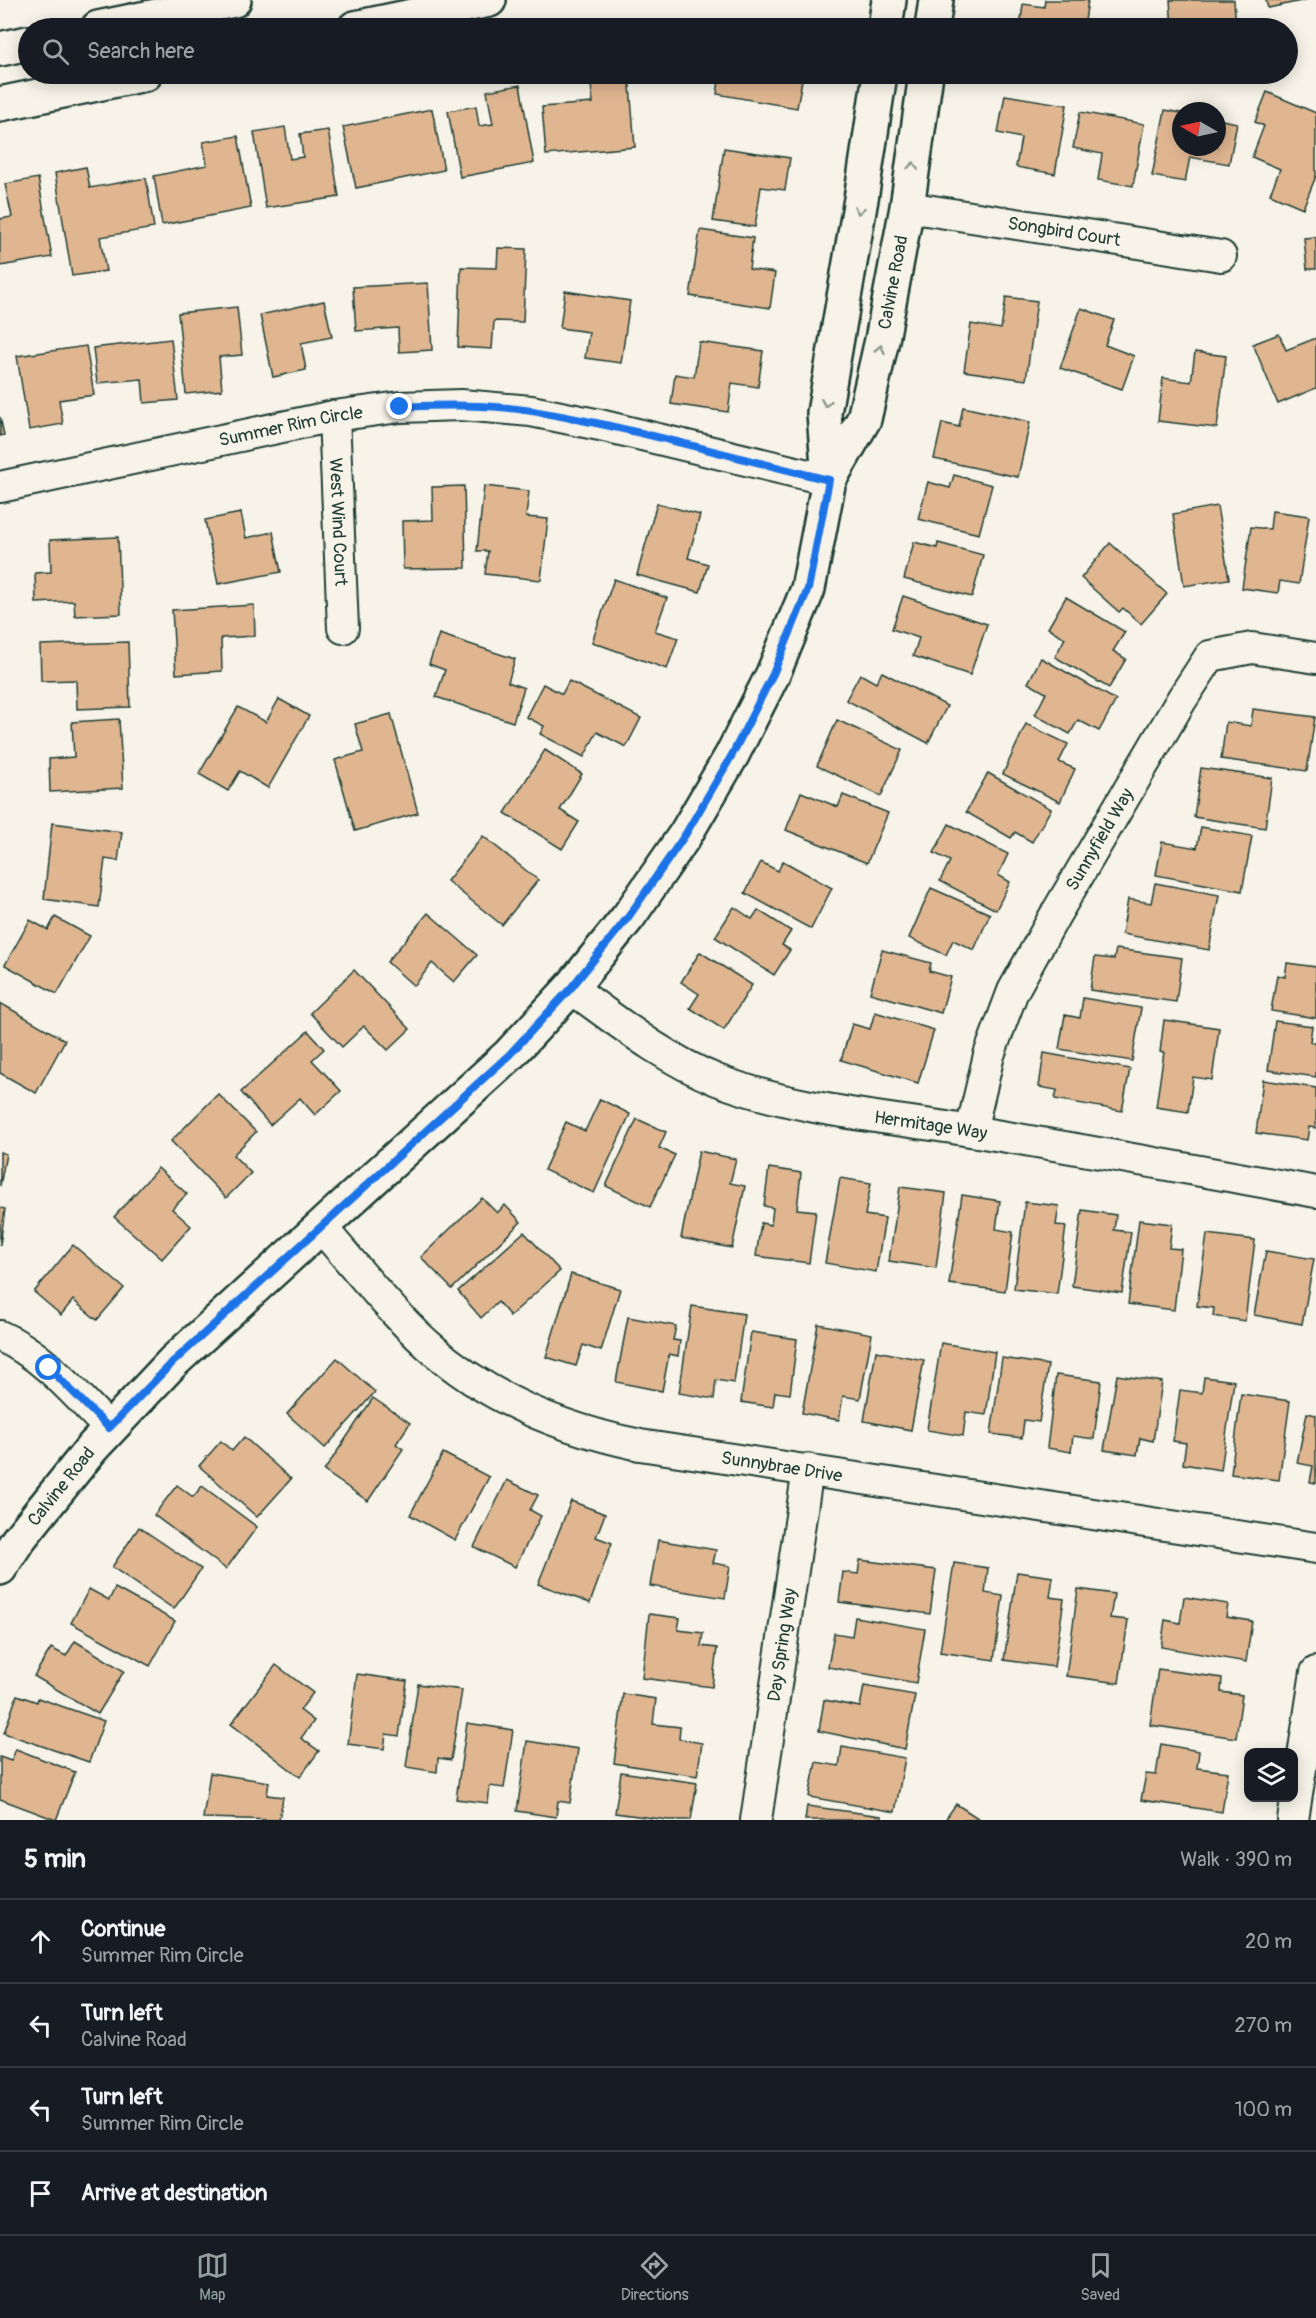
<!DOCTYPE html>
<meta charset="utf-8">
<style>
body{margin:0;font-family:Pangolin,sans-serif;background:#20242c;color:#f1f3f6}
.controls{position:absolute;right:18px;bottom:18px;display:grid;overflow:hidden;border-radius:12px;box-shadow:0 3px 15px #0003}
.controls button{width:54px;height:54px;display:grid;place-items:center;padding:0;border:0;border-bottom:2px solid #363941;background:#171b24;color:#f1f3f6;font:30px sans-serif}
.compass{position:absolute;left:1172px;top:102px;width:54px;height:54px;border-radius:50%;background:#171b24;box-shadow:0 3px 15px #0003;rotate:279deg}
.stop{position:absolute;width:18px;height:18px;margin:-14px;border:4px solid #1a73e8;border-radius:50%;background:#fff}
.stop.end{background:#1a73e8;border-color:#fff;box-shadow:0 2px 6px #0008}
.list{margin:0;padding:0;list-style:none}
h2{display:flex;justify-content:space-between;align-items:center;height:78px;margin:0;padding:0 24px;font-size:26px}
h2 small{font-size:20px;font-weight:400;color:#9ea1a6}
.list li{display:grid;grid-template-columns:39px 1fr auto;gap:18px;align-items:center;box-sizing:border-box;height:84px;padding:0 24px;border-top:2px solid #363941}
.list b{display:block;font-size:22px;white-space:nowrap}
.list p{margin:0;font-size:20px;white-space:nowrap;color:#9ea1a6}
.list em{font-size:20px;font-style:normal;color:#9ea1a6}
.icon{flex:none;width:33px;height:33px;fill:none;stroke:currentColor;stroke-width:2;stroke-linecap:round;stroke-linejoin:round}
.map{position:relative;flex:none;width:1316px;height:1820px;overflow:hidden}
.search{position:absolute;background:#171b24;box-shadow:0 3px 15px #0003;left:18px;right:18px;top:18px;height:66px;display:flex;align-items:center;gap:15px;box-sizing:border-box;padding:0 21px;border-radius:33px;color:#9ea1a6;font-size:22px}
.sheet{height:414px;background:#171b24}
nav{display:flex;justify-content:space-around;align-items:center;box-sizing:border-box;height:84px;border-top:2px solid #363941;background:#171b24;font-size:16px;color:#9ea1a6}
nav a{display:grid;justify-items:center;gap:3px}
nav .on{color:#92a19f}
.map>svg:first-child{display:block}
.building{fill:#e0b691;stroke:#1f3d34;stroke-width:1.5}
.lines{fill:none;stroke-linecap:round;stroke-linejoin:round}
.minor-casing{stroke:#1f3d34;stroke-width:34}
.tertiary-casing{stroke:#1f3d34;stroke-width:38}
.secondary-casing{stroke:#1f3d34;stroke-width:38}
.minor{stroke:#f7f3e8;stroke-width:30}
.tertiary{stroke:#f7f3e8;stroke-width:33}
.secondary{stroke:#f7f3e8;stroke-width:33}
.oneway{stroke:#8b988e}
.route{stroke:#1a73e8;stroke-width:8}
.labels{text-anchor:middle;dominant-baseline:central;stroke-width:6;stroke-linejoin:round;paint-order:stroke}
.street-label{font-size:18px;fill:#1f3d34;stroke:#f7f3e8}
</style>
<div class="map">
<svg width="1316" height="1820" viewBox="0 0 1316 1820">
<rect width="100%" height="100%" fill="#f7f3e8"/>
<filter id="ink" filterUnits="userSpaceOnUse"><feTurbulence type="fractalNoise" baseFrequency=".0167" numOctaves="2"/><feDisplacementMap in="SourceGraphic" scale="12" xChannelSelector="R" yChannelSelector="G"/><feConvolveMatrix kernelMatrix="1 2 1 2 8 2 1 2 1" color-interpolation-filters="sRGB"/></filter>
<g filter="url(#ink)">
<g class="building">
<path d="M1045 0H1088L1084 28H1020L1023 4 1044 7Z"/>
<path d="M1170 0H1234L1236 28H1172Z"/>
<path d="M1266 0H1306L1268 8Z"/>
<path d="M606 74H629L635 147 546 155 542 107 593 103 590 75Z"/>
<path d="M720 74H803L797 108 717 94Z"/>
<path d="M520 85 534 163 460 177 448 111 476 106 479 126 493 124 487 91Z"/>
<path d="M1267 92 1316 113V176L1303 208 1270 194 1280 169 1252 157 1264 126 1255 122Z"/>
<path d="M1005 95 1067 105 1055 174 1016 167 1021 138 998 133Z"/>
<path d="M432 109 444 170 356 188 343 127Z"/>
<path d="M1165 110 1181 113V147H1217V119L1237 123 1229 164 1190 157 1185 182 1152 176Z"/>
<path d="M1080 112 1144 124 1133 186 1098 180 1102 154 1073 148Z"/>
<path d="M285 127 290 159 303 157 300 134 328 130 339 197 266 208 254 132Z"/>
<path d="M238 136 251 208 162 225 154 176 207 165 203 142Z"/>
<path d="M724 148 790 158 785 190 761 187 755 227 713 221Z"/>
<path d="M86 167 90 188 146 178 154 228 100 237 106 271 72 276 55 173Z"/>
<path d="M38 178 52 257 0 266V219L12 217 5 184Z"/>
<path d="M700 230 753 238 749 269 775 273 770 308 690 296Z"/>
<path d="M1316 237V269H1307L1304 238Z"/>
<path d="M498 248 526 249 523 322 494 321 492 349 458 347 461 267 497 268Z"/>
<path d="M428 283 432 350 399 352 398 328 356 331 353 287Z"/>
<path d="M565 291 630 301 621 363 585 358 589 332 560 328Z"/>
<path d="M1006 297 1037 301 1026 380 964 371 971 324 1001 329Z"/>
<path d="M324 301 332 337 301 343 306 370 273 377 260 315Z"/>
<path d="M237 307 242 355 219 357 222 390 186 394 178 313Z"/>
<path d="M1081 308 1114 320 1105 345 1134 356 1122 389 1060 368Z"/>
<path d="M1279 334 1286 350 1316 338V388L1278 404 1253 344Z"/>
<path d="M171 339 178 400 144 403 142 379 97 383 93 348Z"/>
<path d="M699 342 763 351 758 387 732 383 728 412 671 404 675 374 694 377Z"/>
<path d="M86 346 94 395 59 400 63 424 29 430 17 356Z"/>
<path d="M1195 352 1226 356 1217 428 1158 421 1163 378 1191 382Z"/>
<path d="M963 407 1030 422 1018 477 934 459 942 423 959 427Z"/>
<path d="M0 417 4 435 0 436Z"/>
<path d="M954 475 992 485 979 534 918 519 928 482 950 488Z"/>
<path d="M464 486 466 568 403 569 402 521 433 520 432 487Z"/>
<path d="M484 486 529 491 526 517 548 519 541 580 485 574 488 551H477Z"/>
<path d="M657 503 700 515 688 558 708 564 700 592 637 575Z"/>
<path d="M1217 506 1229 579 1184 586 1173 514Z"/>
<path d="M1272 511 1309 516 1299 584 1280 581 1278 593 1242 588 1251 527 1270 529Z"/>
<path d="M241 513 246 538 273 532 281 572 218 584 205 520Z"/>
<path d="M118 537 121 614 75 616 74 601 36 603 35 573 51 572 50 540Z"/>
<path d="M914 542 937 548 938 543 983 555 972 597 904 579Z"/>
<path d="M1110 543 1167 594 1141 624 1123 608 1119 612 1081 578Z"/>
<path d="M614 579 667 598 655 631 678 638 667 669 592 642Z"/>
<path d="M903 596 987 624 970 675 913 656 919 638 892 629Z"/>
<path d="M1066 597 1125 632 1113 651 1126 659 1109 688 1055 657 1065 638 1048 628Z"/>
<path d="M254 605 255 636 221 638 222 671 176 674 172 610Z"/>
<path d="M439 634 515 659 508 682 524 688 513 722 436 697 445 670 429 664Z"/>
<path d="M128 642 130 707 77 709 76 680 41 681 40 645Z"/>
<path d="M1041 658 1116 700 1099 731 1078 720 1070 734 1035 715 1046 693 1028 683Z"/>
<path d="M882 672 947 706 928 743 846 700 860 674 876 683Z"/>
<path d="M569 681 641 718 626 747 597 732 584 757 540 734 544 726 526 717 543 684 562 694Z"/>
<path d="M279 699 309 716 268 788 240 771 228 791 199 774 238 707 266 722Z"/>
<path d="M1253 709 1315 717 1307 771 1221 759 1226 722 1251 726Z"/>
<path d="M391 714 418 813 355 831 335 760 363 752 355 724Z"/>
<path d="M119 719 123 788 50 792 49 759 74 757 72 722Z"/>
<path d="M837 720 902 750 881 796 817 766Z"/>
<path d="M1026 724 1068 744 1059 762 1075 769 1060 802 1003 774Z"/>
<path d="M545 750 582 774 560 810 579 822 562 849 505 813Z"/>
<path d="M1201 768 1272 778 1265 828 1194 817Z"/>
<path d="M988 773 1051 809 1032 842 1015 832 1011 838 966 812Z"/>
<path d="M801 792 838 807 843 795 888 813 867 863 786 830Z"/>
<path d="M52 823 122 832 118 861 105 859 99 907 44 899Z"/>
<path d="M949 824 1008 854 998 875 1010 882 996 910 940 881 950 861 934 853Z"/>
<path d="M1201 827 1252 836 1242 891 1156 875 1162 842 1197 848Z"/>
<path d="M483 836 538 880 502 925 447 881Z"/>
<path d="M783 861 832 888 811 929 745 893 761 862 778 871Z"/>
<path d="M1155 883 1219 895 1209 950 1122 934 1128 899 1151 903Z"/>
<path d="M931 888 990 914 974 950 953 940 946 955 909 938Z"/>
<path d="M734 907 752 919 758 910 791 931 782 945 790 950 774 975 715 937Z"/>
<path d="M428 913 477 955 454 982 432 963 414 986 387 962Z"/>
<path d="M55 917 90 936 57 994 5 965 30 920 48 930Z"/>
<path d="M1116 949 1182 958 1176 1002 1090 990 1095 957 1114 959Z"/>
<path d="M882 950 931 963 929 971 951 977 941 1013 870 993Z"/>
<path d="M700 952 752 985 724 1030 690 1008 699 994 681 982Z"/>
<path d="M1287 963 1316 967V1018L1271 1011 1277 975 1285 977Z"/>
<path d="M354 970 410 1029 388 1050 364 1026 342 1047 310 1013Z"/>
<path d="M1083 998 1141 1008 1132 1061 1059 1049 1065 1015 1080 1018Z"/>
<path d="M0 1003 65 1040 36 1093 0 1073Z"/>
<path d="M875 1012 934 1030 918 1083 841 1060 852 1024 870 1029Z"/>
<path d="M1164 1020 1219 1028 1212 1080 1193 1077 1188 1112 1156 1107 1164 1052H1160Z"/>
<path d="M1275 1021 1312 1026 1310 1042 1316 1043V1077L1268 1070Z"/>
<path d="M308 1031 324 1049 312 1060 341 1091 315 1115 300 1098 270 1125 241 1092Z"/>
<path d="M1044 1053 1130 1069 1122 1111 1055 1099 1057 1090 1039 1087Z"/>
<path d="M1263 1080 1316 1088V1128L1309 1127 1307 1140 1256 1133Z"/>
<path d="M218 1094 256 1132 233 1155 251 1173 226 1198 171 1141Z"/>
<path d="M600 1099 630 1114 594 1193 544 1170 566 1122 585 1131Z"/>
<path d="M637 1119 666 1132 659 1148 675 1155 650 1207 606 1186Z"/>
<path d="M699 1151 736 1159 730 1183 745 1186 732 1248 681 1238Z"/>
<path d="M0 1152 6 1154 0 1186Z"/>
<path d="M158 1168 187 1194 172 1209 191 1226 162 1259 114 1217Z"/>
<path d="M769 1168 801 1173 797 1209 816 1211 809 1263 756 1256 761 1223 771 1225 773 1208 764 1206Z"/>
<path d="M840 1178 871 1183 865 1215 885 1218 876 1272 825 1263Z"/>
<path d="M900 1187 946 1193 936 1268 889 1261Z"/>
<path d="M962 1195 1000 1201 996 1229 1013 1232 1005 1291 949 1284Z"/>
<path d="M482 1198 497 1213 505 1205 521 1222 452 1289 421 1257Z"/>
<path d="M1025 1202 1059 1206 1056 1225 1066 1226 1057 1294 1014 1289Z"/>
<path d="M0 1208 5 1209 0 1245Z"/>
<path d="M1082 1210 1116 1215 1114 1230 1131 1232 1122 1293 1072 1286Z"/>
<path d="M1139 1220 1172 1224 1169 1248 1181 1249 1174 1310 1128 1304Z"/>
<path d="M524 1232 560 1271 510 1316 498 1302 481 1318 458 1291Z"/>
<path d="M1207 1234 1255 1240 1245 1321 1213 1316 1214 1308 1197 1306Z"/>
<path d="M73 1245 124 1288 97 1320 73 1300 61 1315 34 1292Z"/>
<path d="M1266 1251 1314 1259 1302 1324 1254 1315Z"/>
<path d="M571 1274 620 1289 601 1351 583 1345 576 1366 546 1357Z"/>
<path d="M692 1306 744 1314 734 1383 716 1380 714 1399 679 1393Z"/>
<path d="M628 1317 676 1326 673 1340 680 1341 678 1356 669 1354 662 1391 616 1382Z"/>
<path d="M818 1324 872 1334 860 1399 843 1396 839 1420 802 1413Z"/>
<path d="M751 1332 797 1339 790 1394 775 1392 773 1407 741 1402Z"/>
<path d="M941 1343 995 1352 986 1415 966 1412 963 1436 927 1430Z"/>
<path d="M876 1351 924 1360 911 1430 864 1421Z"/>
<path d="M337 1358 375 1392 325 1448 287 1414Z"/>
<path d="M1002 1358 1048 1365 1039 1422 1024 1420 1022 1438 991 1434Z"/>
<path d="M1056 1375 1101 1381 1094 1439 1073 1436 1071 1452 1047 1448Z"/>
<path d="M1117 1375 1162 1382 1153 1441 1140 1438 1137 1455 1104 1450Z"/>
<path d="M1204 1377 1234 1381 1221 1470 1183 1464 1186 1443 1173 1441 1180 1390 1202 1393Z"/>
<path d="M1241 1394 1290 1401 1279 1480 1231 1474Z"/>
<path d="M373 1398 410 1423 396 1444 403 1449 368 1501 324 1471Z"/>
<path d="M1307 1413 1316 1415V1483L1310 1482 1313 1466 1297 1463Z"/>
<path d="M244 1437 291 1479 257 1517 199 1466 221 1441 232 1451Z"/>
<path d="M443 1453 489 1477 455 1540 410 1515Z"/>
<path d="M507 1480 538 1495 530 1510 541 1516 515 1567 474 1547Z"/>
<path d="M177 1485 193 1497 202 1486 257 1527 226 1569 154 1515Z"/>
<path d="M571 1501 605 1514 596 1537 612 1543 590 1603 538 1584Z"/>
<path d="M139 1527 201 1569 174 1609 112 1567Z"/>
<path d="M658 1540 716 1550 713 1563 730 1566 725 1598 650 1586Z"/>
<path d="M860 1560 936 1570 930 1614 839 1602 843 1572 858 1574Z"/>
<path d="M954 1563 988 1568 985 1593 1003 1596 994 1660 940 1652Z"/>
<path d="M1017 1572 1053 1577 1050 1597 1064 1599 1054 1667 1004 1660Z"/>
<path d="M115 1588 175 1621 150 1666 71 1623 89 1589 109 1600Z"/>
<path d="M1078 1589 1114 1594 1110 1618 1128 1620 1119 1683 1066 1676Z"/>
<path d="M1184 1597 1228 1604 1226 1617 1252 1621 1246 1662 1161 1647 1165 1620 1180 1623Z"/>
<path d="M649 1614 680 1618 678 1630 703 1633 701 1646 717 1648 712 1687 642 1678Z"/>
<path d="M855 1617 925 1629 916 1683 828 1667 834 1633 852 1636Z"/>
<path d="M75 1641 124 1671 98 1714 34 1676 51 1648 66 1656Z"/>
<path d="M276 1665 313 1693 300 1710 314 1721 301 1738 319 1751 300 1777 231 1724Z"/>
<path d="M1158 1669 1222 1678 1221 1692 1242 1695 1236 1738 1150 1725Z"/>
<path d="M357 1674 407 1681 399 1736 386 1734 384 1749 348 1744Z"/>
<path d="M418 1684 462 1690 451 1760 438 1758 437 1772 406 1767Z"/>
<path d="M864 1686 915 1695 905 1749 819 1731 824 1700 860 1707Z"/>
<path d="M623 1694 656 1699 653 1724 680 1727 679 1739 702 1743 697 1776 614 1763Z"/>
<path d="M17 1695 37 1702 38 1698 104 1721 89 1762 4 1733Z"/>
<path d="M467 1723 513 1730 504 1788 490 1786 488 1803 456 1799Z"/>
<path d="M527 1741 578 1749 570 1803 558 1801 556 1817 517 1811Z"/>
<path d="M1161 1744 1199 1751 1197 1768 1228 1772 1222 1812 1141 1800 1146 1774 1156 1775Z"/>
<path d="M842 1747 905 1758 895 1812 809 1797 816 1762 839 1766Z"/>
<path d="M16 1749 75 1772 56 1820 0 1799V1757L11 1761Z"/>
<path d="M621 1772 697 1783 691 1820H668L615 1813Z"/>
<path d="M210 1773 269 1782 267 1795 283 1797 279 1820 203 1818Z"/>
<path d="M956 1804 981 1820H945Z"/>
<path d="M807 1806 881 1816V1820H805Z"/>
</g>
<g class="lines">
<g class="minor-casing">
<g id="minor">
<path id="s1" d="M907 207 1221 256"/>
<path id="s2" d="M334 416 343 628"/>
<path id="s3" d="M0 487 334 416 400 407 461 405 531 411 600 425 829 480"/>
<path id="s4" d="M571 988C618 1022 663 1058 717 1080 798 1111 886 1117 971 1131 1086 1150 1201 1171 1316 1192"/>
<path id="s5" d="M971 1131 989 1055 1013 991 1054 917 1182 699 1210 656 1252 648 1316 658"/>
<path id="s6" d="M321 1227C356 1267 389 1310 428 1345 487 1399 563 1429 640 1445L1316 1548"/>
<path d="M0 1336C44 1355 76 1395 109 1428"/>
<path id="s7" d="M756 1820 808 1469"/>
<path d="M1293 1820 1316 1672"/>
</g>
</g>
<g class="tertiary-casing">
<g id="tertiary">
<path d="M885 28 889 0"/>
<path d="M932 28 936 0"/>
<path id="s8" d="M829 480 864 419 882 340 907 207 926 74"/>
<path id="s9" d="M0 1568 18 1540 92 1448 173 1362 509 1055 571 988 629 916 685 835 732 755 773 674 808 589 829 480 824 413 861 199 880 74"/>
</g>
</g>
<g class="secondary-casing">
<g id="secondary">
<path d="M98 28 234 0"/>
<path d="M355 28 489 0"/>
<path d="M0 49 28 43"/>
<path d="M0 104 145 74"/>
</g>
</g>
<use href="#minor" class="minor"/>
<use href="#tertiary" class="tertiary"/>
<use href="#secondary" class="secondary"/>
</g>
<defs><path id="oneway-chevron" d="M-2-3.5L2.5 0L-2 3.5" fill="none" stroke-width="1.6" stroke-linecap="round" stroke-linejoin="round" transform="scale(1.5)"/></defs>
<g class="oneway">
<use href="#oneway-chevron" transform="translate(913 166) rotate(-82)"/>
<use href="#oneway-chevron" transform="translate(859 210) rotate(100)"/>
<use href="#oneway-chevron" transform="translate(880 349) rotate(-78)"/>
<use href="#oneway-chevron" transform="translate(826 403) rotate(100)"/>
</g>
</g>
<g class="lines" filter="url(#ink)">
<path class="route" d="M49 1368 109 1428 173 1362 509 1055 571 988 629 916 685 835 732 755 773 674 808 589 829 480C731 457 632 427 532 411 489 404 444 405 400 407"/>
</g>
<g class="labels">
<g class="street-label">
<text stroke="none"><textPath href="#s1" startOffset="159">Songbird Court</textPath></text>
<text stroke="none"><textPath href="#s8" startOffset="210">Calvine Road</textPath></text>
<text stroke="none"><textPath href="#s3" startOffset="297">Summer Rim Circle</textPath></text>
<text stroke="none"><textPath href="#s2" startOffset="106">West Wind Court</textPath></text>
<text stroke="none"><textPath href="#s5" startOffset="321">Sunnyfield Way</textPath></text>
<text stroke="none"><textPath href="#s4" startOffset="392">Hermitage Way</textPath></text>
<text stroke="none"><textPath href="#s6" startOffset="540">Sunnybrae Drive</textPath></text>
<text stroke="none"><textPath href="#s9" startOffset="102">Calvine Road</textPath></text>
<text stroke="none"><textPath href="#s7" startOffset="177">Day Spring Way</textPath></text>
</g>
</g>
</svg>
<div class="controls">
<button><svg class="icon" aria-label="layers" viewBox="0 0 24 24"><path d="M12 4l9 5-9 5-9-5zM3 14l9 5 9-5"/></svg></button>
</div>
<svg class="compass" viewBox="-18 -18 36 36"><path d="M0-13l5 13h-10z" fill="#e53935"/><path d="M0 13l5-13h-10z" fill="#9ea1a6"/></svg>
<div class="stop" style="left:49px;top:1368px"></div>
<div class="stop end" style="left:400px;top:407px"></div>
<div class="search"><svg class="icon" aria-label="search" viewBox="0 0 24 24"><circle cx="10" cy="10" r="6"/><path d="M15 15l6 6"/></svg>Search here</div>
</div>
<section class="sheet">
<h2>5 min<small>Walk · 390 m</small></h2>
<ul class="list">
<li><svg class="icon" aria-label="ahead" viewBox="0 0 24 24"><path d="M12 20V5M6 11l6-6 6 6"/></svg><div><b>Continue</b><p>Summer Rim Circle</p></div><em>20 m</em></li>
<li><svg class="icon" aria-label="left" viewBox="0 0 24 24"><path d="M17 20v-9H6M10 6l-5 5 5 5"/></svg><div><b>Turn left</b><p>Calvine Road</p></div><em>270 m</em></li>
<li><svg class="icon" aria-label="left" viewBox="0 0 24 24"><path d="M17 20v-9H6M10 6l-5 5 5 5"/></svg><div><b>Turn left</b><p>Summer Rim Circle</p></div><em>100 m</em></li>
<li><svg class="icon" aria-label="arrive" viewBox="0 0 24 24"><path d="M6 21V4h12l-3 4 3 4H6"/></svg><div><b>Arrive at destination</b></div></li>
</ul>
</section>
<nav>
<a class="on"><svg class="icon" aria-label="map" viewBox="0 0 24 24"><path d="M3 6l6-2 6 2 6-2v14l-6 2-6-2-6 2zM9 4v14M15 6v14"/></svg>Map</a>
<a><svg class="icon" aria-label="directions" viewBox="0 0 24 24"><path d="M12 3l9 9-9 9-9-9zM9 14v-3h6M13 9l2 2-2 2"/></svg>Directions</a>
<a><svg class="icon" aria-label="saved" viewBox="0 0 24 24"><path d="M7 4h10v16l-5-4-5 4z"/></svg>Saved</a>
</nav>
